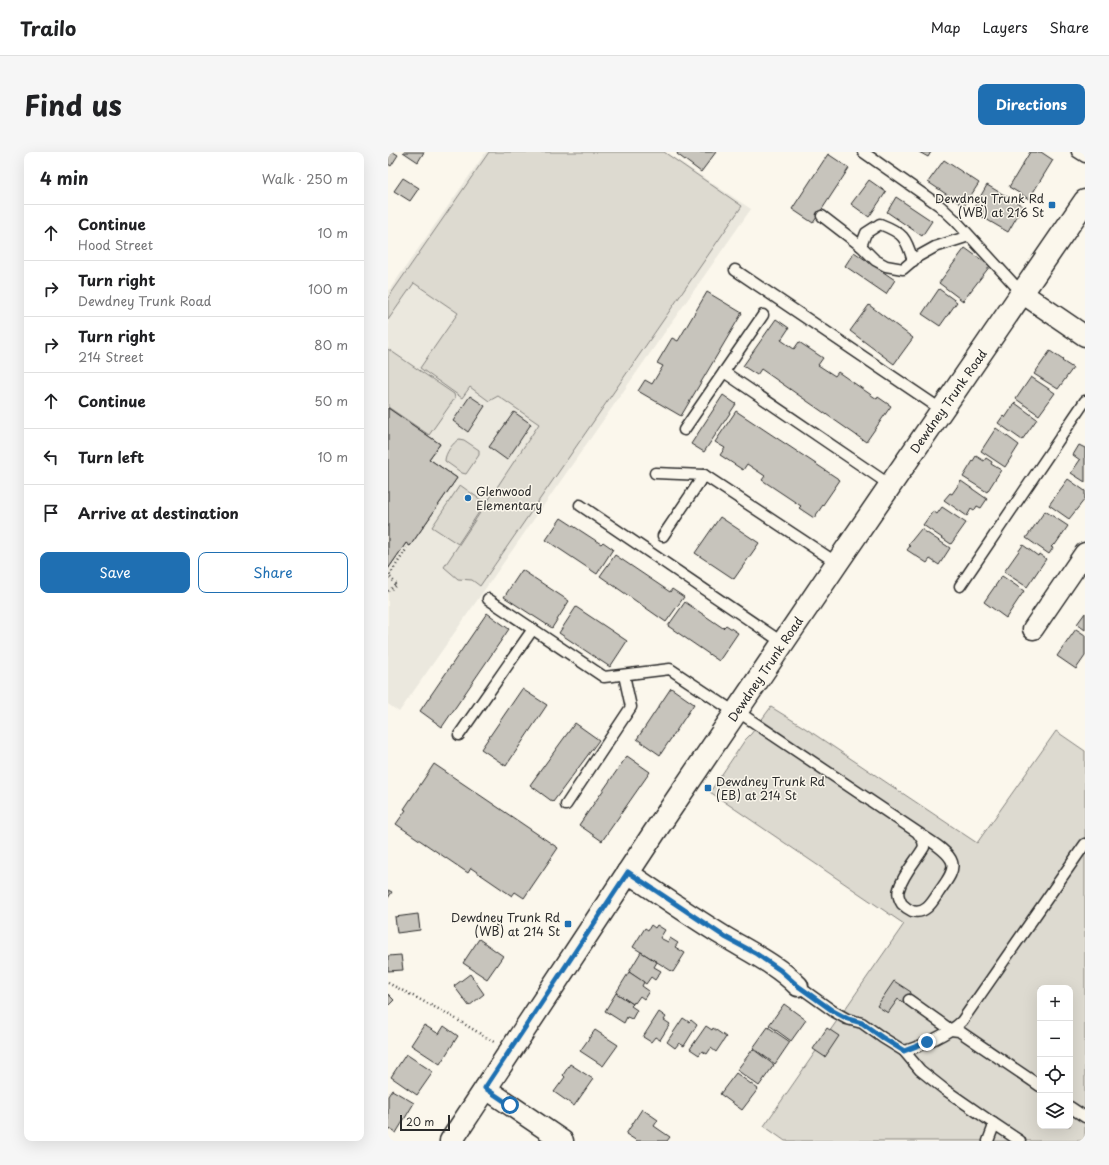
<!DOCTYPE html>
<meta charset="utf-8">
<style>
body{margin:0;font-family:"Playpen Sans",sans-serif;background:#f6f6f6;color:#202124}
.controls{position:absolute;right:12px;bottom:12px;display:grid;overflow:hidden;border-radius:8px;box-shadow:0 4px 16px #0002}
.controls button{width:36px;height:36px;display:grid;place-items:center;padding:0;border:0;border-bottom:1px solid #e0e0e0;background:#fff;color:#202124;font:20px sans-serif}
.scale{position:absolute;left:12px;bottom:10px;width:50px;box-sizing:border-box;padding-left:4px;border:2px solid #2b2b2b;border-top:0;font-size:11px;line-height:14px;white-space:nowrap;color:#2b2b2b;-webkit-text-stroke:3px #fbf7ec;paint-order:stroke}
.stop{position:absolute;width:12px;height:12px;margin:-9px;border:3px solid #1f6fb2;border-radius:50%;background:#fff}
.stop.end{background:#1f6fb2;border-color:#fff;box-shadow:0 1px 4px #0008}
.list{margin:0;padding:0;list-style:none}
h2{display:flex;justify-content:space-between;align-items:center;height:52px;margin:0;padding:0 16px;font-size:17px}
h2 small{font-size:13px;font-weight:400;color:#757577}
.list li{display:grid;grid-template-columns:26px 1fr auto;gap:12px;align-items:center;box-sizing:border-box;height:56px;padding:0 16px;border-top:1px solid #e0e0e0}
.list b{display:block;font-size:15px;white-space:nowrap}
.list p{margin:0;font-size:13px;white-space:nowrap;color:#757577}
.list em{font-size:13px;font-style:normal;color:#757577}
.actions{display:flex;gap:8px;padding:12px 16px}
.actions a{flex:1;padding:9px 0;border:1px solid #1f6fb2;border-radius:8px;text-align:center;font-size:14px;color:#1f6fb2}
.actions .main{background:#1f6fb2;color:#fff}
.icon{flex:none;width:22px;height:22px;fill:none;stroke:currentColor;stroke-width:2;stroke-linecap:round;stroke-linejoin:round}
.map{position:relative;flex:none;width:697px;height:989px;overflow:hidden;border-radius:8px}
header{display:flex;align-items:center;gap:24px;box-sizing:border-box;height:56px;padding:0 20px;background:#fff;border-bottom:1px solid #e0e0e0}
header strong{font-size:19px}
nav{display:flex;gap:22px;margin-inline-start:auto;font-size:14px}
.intro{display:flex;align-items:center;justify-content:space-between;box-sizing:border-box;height:96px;padding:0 24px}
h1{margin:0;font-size:28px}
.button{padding:10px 18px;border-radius:8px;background:#1f6fb2;color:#fff;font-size:14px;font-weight:700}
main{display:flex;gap:24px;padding:0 24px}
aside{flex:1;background:#fff;border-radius:8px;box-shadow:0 4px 16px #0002}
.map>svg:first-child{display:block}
.built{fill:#ebe8de}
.green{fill:#dddad0;stroke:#84827e;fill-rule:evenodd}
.building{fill:#c7c4bc;stroke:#2b2b2b}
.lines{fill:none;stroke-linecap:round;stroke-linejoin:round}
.lane-casing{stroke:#2b2b2b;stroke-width:13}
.street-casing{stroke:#2b2b2b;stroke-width:23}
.secondary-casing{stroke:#2b2b2b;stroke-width:25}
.path{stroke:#2b2b2b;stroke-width:2.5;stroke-dasharray:1 3;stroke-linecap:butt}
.lane{stroke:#fbf7ec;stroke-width:10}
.street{stroke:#fbf7ec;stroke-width:20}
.secondary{stroke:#fbf7ec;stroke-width:22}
.route{stroke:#1f6fb2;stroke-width:5}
.poi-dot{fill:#1f6fb2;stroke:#fbf7ec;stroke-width:1.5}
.labels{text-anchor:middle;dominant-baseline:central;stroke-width:3;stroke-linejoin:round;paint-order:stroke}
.poi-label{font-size:12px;fill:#2b2b2b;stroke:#fbf7ec;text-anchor:end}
.street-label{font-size:12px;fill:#2b2b2b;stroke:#fbf7ec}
</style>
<header>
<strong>Trailo</strong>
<nav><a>Map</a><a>Layers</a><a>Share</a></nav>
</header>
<div class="intro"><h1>Find us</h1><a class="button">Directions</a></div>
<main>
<aside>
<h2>4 min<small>Walk · 250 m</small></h2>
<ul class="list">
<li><svg class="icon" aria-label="ahead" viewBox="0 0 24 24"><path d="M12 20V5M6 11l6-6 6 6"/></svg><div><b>Continue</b><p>Hood Street</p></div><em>10 m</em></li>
<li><svg class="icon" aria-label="right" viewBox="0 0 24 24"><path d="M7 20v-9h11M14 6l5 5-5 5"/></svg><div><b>Turn right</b><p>Dewdney Trunk Road</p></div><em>100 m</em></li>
<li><svg class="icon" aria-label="right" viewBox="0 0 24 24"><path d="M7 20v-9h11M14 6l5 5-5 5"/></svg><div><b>Turn right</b><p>214 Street</p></div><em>80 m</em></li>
<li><svg class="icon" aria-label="ahead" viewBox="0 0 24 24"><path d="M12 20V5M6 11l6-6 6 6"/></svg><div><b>Continue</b></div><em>50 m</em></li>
<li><svg class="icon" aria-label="left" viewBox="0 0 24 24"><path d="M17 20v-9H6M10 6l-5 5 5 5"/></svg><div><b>Turn left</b></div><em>10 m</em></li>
<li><svg class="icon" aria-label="arrive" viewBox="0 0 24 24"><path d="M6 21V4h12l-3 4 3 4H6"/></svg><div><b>Arrive at destination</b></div></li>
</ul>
<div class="actions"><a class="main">Save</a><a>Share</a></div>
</aside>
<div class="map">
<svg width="697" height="989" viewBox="0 0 697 989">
<rect width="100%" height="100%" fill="#fbf7ec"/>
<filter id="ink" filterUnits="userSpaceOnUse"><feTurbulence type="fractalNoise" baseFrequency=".025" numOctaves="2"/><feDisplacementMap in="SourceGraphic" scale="8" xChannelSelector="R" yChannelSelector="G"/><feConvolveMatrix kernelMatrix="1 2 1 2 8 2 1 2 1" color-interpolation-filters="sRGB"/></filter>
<g filter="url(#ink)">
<path class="built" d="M98 0H277L363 57 11 560 0 552V140Z"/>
<g class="green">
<path d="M101 0H276L354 54 92 434 84 428 70 427 56 415 151 272 110 244 101 249 82 235 74 246 32 216 70 161 26 131 0 168V146Z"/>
<path d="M0 197 66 242 67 246 41 283 0 255Z"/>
<path d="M71 287 76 288 91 298V303L78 322 74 321 57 309C57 301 65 291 71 287Z"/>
<path d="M72 333 97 351 70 392 44 375Z"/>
<path d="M383 555 417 576 589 691 668 579 697 599V989H397L376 974 516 772 322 640 357 588 363 582ZM652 836H682V974H652Z"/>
</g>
<g class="building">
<path d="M0 0H5L10 3 3 14 0 12Z"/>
<path d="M15 0H36L30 10Z"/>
<path d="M290 0H328L313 20 289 2Z"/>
<path d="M531 0H543L540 5Z"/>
<path d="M642 0H653L665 8 641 47 621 35Z"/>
<path d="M440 2 461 16 425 71 404 57Z"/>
<path d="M556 8 591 31 576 54 540 30Z"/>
<path d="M15 26 31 36 22 49 6 39Z"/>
<path d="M481 28 498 40 481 65 463 52Z"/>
<path d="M599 33 635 54 620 80 584 59Z"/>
<path d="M508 45 544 69 534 84 499 60Z"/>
<path d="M577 96 602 114 575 149 551 131Z"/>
<path d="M466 100 507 128 498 142 457 114Z"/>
<path d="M551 137 569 150 552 174 534 162Z"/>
<path d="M319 140 354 161 293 264 250 239 257 228 264 232 275 214 269 211 284 186 290 189Z"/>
<path d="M481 153 525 186 506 212 462 179Z"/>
<path d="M388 167 401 176 393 188 406 197 411 190 435 206 430 213 447 224 450 220 489 247 490 245 503 254 478 290 373 217 369 223 355 214Z"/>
<path d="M662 199 675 208 674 209 685 216 670 237 646 222Z"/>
<path d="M643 225 667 241 651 263 628 247Z"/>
<path d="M335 243 348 252 316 300 303 292Z"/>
<path d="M82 244 97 254 80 280 65 269Z"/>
<path d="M627 251 649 267 634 288 610 271 615 264 617 266Z"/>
<path d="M0 256 52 292 41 307 69 326 22 394 18 391 0 417Z"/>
<path d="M0 256 52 292 41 307 69 326 22 394 18 391 0 417Z"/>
<path d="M348 259 452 328 426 366 411 356 413 354 374 328 377 324 359 312 355 318 332 303 337 296 327 290Z"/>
<path d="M126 260 143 272 119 308 101 295Z"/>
<path d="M608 276 631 293 617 315 593 299Z"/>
<path d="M691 293 697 296V330L683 321 692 308 685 303Z"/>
<path d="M588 304 596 309 598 306 604 310 603 312 613 318 599 340 575 325Z"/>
<path d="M680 327 697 339V347L681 367 661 353Z"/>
<path d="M573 329 599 347 593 356 589 354 586 359 583 357 579 364 556 348 562 341 564 342Z"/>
<path d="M554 355 578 371 563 392 535 373 545 359 549 362Z"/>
<path d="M657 359 680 374 667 393 666 392 663 395 665 396 661 402 638 386Z"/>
<path d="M332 365 371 391 346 427 307 401Z"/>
<path d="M173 366 213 392 215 390 225 397 209 422 158 388Z"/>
<path d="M533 377 562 396 551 413 542 407 539 411 519 398 522 394 520 393Z"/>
<path d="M635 393 650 404 651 402 658 407 639 435 616 420Z"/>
<path d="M227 403 282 440 284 437 296 445 278 470 212 424Z"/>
<path d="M134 418 181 449 164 476 116 445Z"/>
<path d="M614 424 636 439 618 466 596 450Z"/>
<path d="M297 450 335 476 338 473 350 481 331 509 280 474Z"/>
<path d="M188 455 239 489 222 515 171 481Z"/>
<path d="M99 461 121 477 54 575 32 559Z"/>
<path d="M697 461V478L689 472Z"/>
<path d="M688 477 697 483V504L688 517 669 504Z"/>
<path d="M283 536 306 552 272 603 249 587Z"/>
<path d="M134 537 159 553 118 614 93 597Z"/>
<path d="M187 571 211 588 165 650 142 633Z"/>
<path d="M239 604 262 620 214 689 191 673Z"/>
<path d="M46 612 170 696 136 746 127 740 124 744 83 716 80 721 8 672 18 658 16 657Z"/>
<path d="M0 738 4 740 0 746Z"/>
<path d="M30 762 32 778 9 781 7 765Z"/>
<path d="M263 773 267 776 269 773 277 778 272 786 280 790 282 786 290 791 287 795 297 801 285 820 245 795 257 776 260 778Z"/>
<path d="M91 787 115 804 99 827 75 811Z"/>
<path d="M253 800 269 810 266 815 273 819 267 828 263 825 258 832 241 820Z"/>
<path d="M13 803 15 818 0 819V804Z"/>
<path d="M241 820 256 830 254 834 261 839 256 847 252 844 247 851 246 850 245 852 228 841Z"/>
<path d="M82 822 96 842 81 854 66 834Z"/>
<path d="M506 829 523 840 516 851 510 847 500 861 489 854Z"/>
<path d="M228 841 245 852 243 854 249 858 244 867 239 865 236 871 217 859Z"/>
<path d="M0 842 6 848 0 854Z"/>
<path d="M396 852 418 868 403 889 381 873Z"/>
<path d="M271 860 278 865 276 868 282 872 272 888 267 885 263 890 255 885Z"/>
<path d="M295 866 301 870 303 868 309 873 296 894 291 891 287 896 279 890Z"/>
<path d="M36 873 51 882 56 874 70 884 52 912 23 893Z"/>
<path d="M318 874 324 878 325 876 338 885 328 900 323 896 319 902 314 899 311 903 302 897Z"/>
<path d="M380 875 402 890 387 912 365 896Z"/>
<path d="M439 876 451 884 437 905 425 897Z"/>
<path d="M207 878 230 893 215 914 192 899Z"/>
<path d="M365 897 386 913 371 934 349 918Z"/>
<path d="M18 902 45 920 29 943 3 925Z"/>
<path d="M182 912 205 927 186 954 166 940 177 925 175 923Z"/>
<path d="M348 921 370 937 354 958 332 942Z"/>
<path d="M4 938 26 951 8 981 0 976V944Z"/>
<path d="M254 957 270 968 266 974 282 985 279 989H249L238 982Z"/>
</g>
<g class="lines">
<g class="lane-casing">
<g id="lane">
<path d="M475 0 552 54 567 68 634 141"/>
<path d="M689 0 697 5"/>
<path d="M434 64 473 94 487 108 498 114 515 117 529 105 547 95 581 84"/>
<path d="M473 94 478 81 492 72C515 81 518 85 525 109"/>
<path d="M347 118 554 258"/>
<path d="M336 220 502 333"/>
<path d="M296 278 375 163"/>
<path d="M267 321 316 323 449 411"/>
<path d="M192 353 395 491"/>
<path d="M275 384 316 323"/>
<path d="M572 434 697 249"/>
<path d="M100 447 216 525 282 517 348 561"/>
<path d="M349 559 529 680C539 687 560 698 564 710 567 720 557 731 551 740 545 749 538 763 524 759 520 757 517 755 514 752 511 747 509 742 511 737 515 722 528 709 536 695L535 689 529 680"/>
<path d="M71 583 145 477"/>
<path d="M178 653 243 555 236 523"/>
<path d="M410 834 445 859 459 867 474 871 495 886 516 899 532 918 556 937 605 971"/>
<path d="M521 848 563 878 571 879 652 934"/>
<path d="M516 899C532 895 562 881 574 869L697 692"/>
<path d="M682 955 697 965"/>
<path d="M600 989 605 976V971L632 989"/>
</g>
</g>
<g class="street-casing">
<g id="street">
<path d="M634 141 697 184"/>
<path d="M645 477 697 401"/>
<path d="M239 720C271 742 304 765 337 785 362 800 389 813 410 834"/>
<path d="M97 936 175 989"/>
</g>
</g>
<g class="secondary-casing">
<path id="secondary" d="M63 989 266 681 449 411 697 49"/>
</g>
<g class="path">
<path d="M0 439 9 433 1 424 19 396"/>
<path d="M0 831 58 861 106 890"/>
</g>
<use href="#lane" class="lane"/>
<use href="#street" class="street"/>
<use href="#secondary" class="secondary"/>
</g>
</g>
<g class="lines" filter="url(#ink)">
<path class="route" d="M122 953 97 936 240 720 337 785 367 801 392 818 410 834 445 859 460 867 474 871 495 886 516 899 539 890"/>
</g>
<g class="poi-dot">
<rect x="660" y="49" width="8" height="8" rx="2"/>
<circle cx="80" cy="346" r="4"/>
<rect x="316" y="632" width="8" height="8" rx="2"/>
<rect x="176" y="768" width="8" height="8" rx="2"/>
</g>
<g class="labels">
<g class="poi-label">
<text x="656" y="46">Dewdney Trunk Rd<tspan x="656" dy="14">(WB) at 216 St</tspan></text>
<text x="88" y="339" text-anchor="start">Glenwood<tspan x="88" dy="14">Elementary</tspan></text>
<text x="328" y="629" text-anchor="start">Dewdney Trunk Rd<tspan x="328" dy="14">(EB) at 214 St</tspan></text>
<text x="172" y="765">Dewdney Trunk Rd<tspan x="172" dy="14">(WB) at 214 St</tspan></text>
</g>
<g class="street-label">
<text transform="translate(560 249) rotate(-55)">Dewdney Trunk Road</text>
<text transform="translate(377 517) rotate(-56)">Dewdney Trunk Road</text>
</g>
</g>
</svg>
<div class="controls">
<button>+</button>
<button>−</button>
<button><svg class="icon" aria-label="locate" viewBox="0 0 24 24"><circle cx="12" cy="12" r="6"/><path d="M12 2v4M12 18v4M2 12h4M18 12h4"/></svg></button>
<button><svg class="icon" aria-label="layers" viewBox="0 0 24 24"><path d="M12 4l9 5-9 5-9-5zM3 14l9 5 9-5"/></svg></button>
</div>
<div class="scale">20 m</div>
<div class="stop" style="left:122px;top:953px"></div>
<div class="stop end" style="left:539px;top:890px"></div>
</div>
</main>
